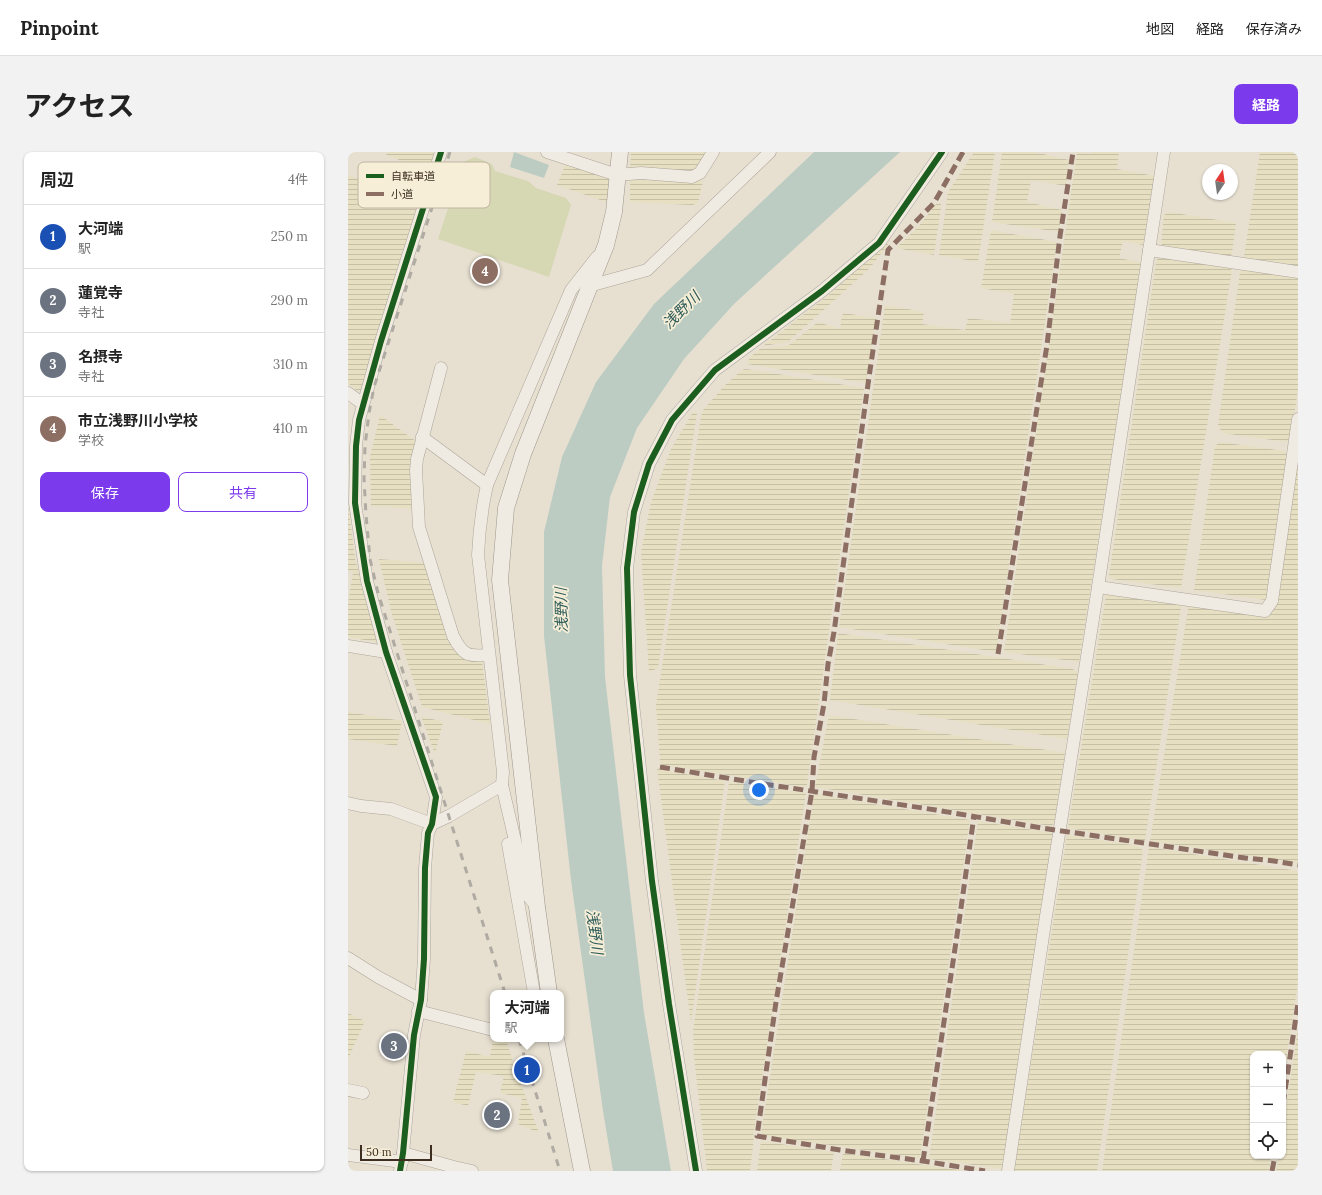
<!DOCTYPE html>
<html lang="ja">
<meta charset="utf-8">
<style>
body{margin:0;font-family:Lora,"Noto Sans JP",serif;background:#f2f2f2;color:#222}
.controls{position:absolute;right:12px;bottom:12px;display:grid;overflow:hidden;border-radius:8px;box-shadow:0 1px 3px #0004}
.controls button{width:36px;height:36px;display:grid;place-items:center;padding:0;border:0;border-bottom:1px solid #e0e0e0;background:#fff;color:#222;font:20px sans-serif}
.compass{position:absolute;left:854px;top:12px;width:36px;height:36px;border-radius:50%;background:#fff;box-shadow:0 1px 3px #0004;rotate:13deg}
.scale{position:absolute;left:12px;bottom:10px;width:72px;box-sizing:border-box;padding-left:4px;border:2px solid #3d2e20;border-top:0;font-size:11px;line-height:14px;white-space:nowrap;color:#3d2e20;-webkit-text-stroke:3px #f7eed8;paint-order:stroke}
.you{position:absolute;left:411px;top:638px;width:14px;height:14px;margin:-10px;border:3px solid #fff;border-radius:50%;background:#1a73e8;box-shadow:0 0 0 6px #1a73e833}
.badge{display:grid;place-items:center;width:26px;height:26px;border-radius:50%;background:#7c3aed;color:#fff;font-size:13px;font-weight:700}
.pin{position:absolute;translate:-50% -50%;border:2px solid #fff;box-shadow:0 1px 4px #0006}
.popup{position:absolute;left:142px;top:838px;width:74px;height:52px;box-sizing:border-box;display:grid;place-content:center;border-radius:8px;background:#fff;filter:drop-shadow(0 1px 3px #0005);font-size:13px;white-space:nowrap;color:#767676}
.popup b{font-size:15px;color:#222}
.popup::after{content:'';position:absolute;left:50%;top:100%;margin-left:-8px;border:8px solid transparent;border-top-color:#fff}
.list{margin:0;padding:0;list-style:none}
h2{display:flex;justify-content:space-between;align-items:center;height:52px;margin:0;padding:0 16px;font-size:17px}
h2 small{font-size:13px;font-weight:400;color:#767676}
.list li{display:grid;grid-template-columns:26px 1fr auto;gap:12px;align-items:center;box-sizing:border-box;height:64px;padding:0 16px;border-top:1px solid #e0e0e0}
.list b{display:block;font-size:15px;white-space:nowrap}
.list p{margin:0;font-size:13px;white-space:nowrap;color:#767676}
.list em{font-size:13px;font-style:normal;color:#767676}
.actions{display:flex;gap:8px;padding:12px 16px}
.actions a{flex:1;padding:9px 0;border:1px solid #7c3aed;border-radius:8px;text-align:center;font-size:14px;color:#7c3aed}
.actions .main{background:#7c3aed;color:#fff}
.icon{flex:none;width:22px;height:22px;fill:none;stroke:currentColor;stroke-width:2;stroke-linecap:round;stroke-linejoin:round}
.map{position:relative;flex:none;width:950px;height:1019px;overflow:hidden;border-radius:8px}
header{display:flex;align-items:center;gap:24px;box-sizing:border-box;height:56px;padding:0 20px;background:#fff;border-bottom:1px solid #e0e0e0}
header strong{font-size:19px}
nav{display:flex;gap:22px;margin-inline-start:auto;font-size:14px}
.intro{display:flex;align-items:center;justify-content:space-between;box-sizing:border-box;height:96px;padding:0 24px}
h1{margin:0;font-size:28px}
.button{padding:10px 18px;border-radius:8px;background:#7c3aed;color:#fff;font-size:14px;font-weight:700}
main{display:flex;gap:24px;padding:0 24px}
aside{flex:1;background:#fff;border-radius:8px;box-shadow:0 1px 3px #0004}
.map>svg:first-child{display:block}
.farmland{fill:url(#farmland-rules)}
.grass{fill:#d6d7b3}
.water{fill:#bcccc2}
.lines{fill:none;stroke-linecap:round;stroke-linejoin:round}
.street-casing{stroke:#ada599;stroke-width:13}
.secondary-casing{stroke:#9c958a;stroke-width:17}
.street{stroke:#efebe3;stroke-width:12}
.secondary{stroke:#efebe3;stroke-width:16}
.rail{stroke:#afaaa2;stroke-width:3;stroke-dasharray:7 7;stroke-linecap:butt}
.quiet{stroke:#8d6e63;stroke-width:5;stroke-dasharray:10 5;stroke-linecap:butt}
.cycleway-casing{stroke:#f7eed8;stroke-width:8}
.cycleway{stroke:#1b5e20;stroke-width:6}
.labels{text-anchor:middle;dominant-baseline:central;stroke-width:3.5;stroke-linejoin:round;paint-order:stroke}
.water-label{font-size:15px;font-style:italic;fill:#2f5d5a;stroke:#f7eed8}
.key{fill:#f7eed8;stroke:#bfb4a1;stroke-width:1}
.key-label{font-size:11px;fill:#3d2e20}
</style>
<header>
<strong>Pinpoint</strong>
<nav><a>地図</a><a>経路</a><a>保存済み</a></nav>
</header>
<div class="intro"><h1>アクセス</h1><a class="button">経路</a></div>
<main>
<aside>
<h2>周辺<small>4件</small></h2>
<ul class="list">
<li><span class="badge" style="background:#1a4fb4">1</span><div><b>大河端</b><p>駅</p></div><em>250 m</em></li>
<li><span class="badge" style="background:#6b7280">2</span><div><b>蓮覚寺</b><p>寺社</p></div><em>290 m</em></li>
<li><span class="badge" style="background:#6b7280">3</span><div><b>名摂寺</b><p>寺社</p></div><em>310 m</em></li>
<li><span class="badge" style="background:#8d6e63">4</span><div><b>市立浅野川小学校</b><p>学校</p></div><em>410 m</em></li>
</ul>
<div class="actions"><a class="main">保存</a><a>共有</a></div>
</aside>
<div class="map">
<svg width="950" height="1019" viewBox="0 0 950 1019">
<defs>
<pattern id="farmland-rules" width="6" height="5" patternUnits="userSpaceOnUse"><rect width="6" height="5" fill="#e6dfc2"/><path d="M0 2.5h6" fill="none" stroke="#c6c0a6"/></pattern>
</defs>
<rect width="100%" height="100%" fill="#e7e0d1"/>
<g class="farmland">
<path d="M40 0H88L81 19 38 3Z"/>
<path d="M283 0H358L347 20 342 22 282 16Z"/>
<path d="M626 0H647L630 110 591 103 600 40Z"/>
<path d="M654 0H686L721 8 718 34 683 28 679 50 714 58 711 80 644 70Z"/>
<path d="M729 0 743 2 744 0H771L769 17 807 24 795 93 775 89 771 106 794 111 731 510 656 500Z"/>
<path d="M912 0H950V115L899 109 896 104Z"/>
<path d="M218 11 263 28 261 51 209 33Z"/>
<path d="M0 23 71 48 13 238 9 239 0 231Z"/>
<path d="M285 25 355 29 350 51 344 53 282 50V26Z"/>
<path d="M593 51V56L586 103 548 96 571 74 588 52Z"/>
<path d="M821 60 888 71 884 102 879 105 818 96 813 92 816 63Z"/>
<path d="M643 78 709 90 648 500 491 475 537 153 576 160 574 172 617 178 620 166 662 171 666 142 633 136Z"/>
<path d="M539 90 540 93 521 117 440 190 415 194 482 142 537 91Z"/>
<path d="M810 105 880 115 884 118 833 436 764 427 761 424 808 110Z"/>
<path d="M898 116 950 124V237L943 285 938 290 874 281 870 273 892 120Z"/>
<path d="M496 161 528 166 518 231 399 212 402 205 412 197 441 193 470 170 492 177 494 163Z"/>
<path d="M398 217 516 236 459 633 456 635 315 613 312 610 308 553 353 264 355 258 378 232 394 218Z"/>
<path d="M345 260 349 261 310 516 301 520 293 400 303 350 323 297Z"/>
<path d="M32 263 69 290 67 357 23 354 22 305Z"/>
<path d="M872 290 936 299 940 304 918 448 846 438 867 294Z"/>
<path d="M950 294V711L802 689 841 451 919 463 924 461 927 452Z"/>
<path d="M0 352 7 406 29 486 28 490 0 485V451L5 420 0 418Z"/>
<path d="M31 407 78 411 108 493 134 508 142 572 74 555 43 459Z"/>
<path d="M764 439 834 449 797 689 720 676 758 443Z"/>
<path d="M490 481 725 517 730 521 719 587 482 548Z"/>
<path d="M0 560 54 569 49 594 0 587Z"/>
<path d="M481 563 717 601 706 672 702 674 467 635Z"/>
<path d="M73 564 95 570 87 602Z"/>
<path d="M309 617 377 629 343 871Z"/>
<path d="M381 630 458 641 405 985 406 986 402 1019H359L346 905 345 879Z"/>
<path d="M466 642 622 668 572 1006 419 984 413 982Z"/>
<path d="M630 669 705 681 655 1017 581 1007Z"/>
<path d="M719 683 791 694 795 699 749 1019H666Z"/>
<path d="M801 695 950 719V831L935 928V902H905V1004H923L921 1019H754Z"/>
<path d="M0 861 17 869 0 907Z"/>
<path d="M950 877V1019H928L931 1004H935V976Z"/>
<path d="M145 887H158L165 910 191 981 170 972 174 946 152 941 156 924 128 920 120 954 105 950 118 899 142 905Z"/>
<path d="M413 989 486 1000 483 1019H409Z"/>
<path d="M495 1001 617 1019H492Z"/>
</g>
<path class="grass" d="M127 5 144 12 147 19 180 29 188 36 218 46 223 53 201 125 90 87 115 10Z"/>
<g class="water">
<path d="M166 0 201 13 196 26 162 15Z"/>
<path d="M466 0H552L386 152 336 207 289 276 262 345 254 414 257 525 296 861 323 1019H265L255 959 223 728 196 484V380L214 305 248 230 306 152Z"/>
</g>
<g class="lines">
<g class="street-casing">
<g id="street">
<path d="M199 0 269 23 293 21 344 25 352 21 365 0"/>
<path d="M801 98 950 120"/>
<path d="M241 134 299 118 422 0"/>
<path d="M93 216 69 307 68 318 71 375 105 484C115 503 119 505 141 503"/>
<path d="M0 241 15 252"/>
<path d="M74 285 139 333"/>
<path d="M750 435 917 459 924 449 950 267"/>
<path d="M0 494 38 500"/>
<path d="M154 633 155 620 130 403C131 379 134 356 139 333L223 138 249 105"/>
<path d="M0 651 13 654 43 657 84 672 101 664 154 633 180 744 189 755"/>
<path d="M160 692 186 841"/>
<path d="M0 806 30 825 73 848"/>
<path d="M70 859 145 878"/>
<path d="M0 938 15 941"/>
<path d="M55 1001 106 1015 124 1019"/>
<path d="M0 1003 54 1010"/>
<path d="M52 1019 55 1001 66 883 73 848 76 807 77 716 80 681 84 672 88 645 38 500 19 429 7 351 8 294 11 268 33 189 93 0"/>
<path d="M348 1019 321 852 304 729 282 523 279 416 286 360 301 312 324 268 367 218 474 139 531 91 594 0"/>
<path d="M660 1019 696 777 750 435 816 0"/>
</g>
</g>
<g class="secondary-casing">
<g id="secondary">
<path d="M201 841 189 755 152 428 158 356 175 302 258 93 266 60 272 0"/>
<path d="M208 887 234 1019"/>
</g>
</g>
<use href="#street" class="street"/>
<use href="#secondary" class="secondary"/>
<g class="rail">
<path d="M102 0 26 235 21 261 17 294 16 326 18 363 22 407 30 441 157 841"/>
<path d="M171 887 212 1019"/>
</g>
<g class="quiet">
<path d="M615 0 586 51 540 98 521 225 486 480 480 512 476 552 466 605 464 639 428 850 409 984 492 998 575 1009 637 1019"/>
<path d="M650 502 699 193 712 84 725 0"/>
<path d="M312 615 403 630 588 658 694 676 897 706 926 709 950 713"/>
<path d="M935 952 950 851"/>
<path d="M575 1009 611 770 626 664"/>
<path d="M924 1019 927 1004"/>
</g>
<g class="cycleway-casing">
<g id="cycleway">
<path d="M52 1019 55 1001 66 883 73 848 76 807 77 716 80 681 84 672 88 645 38 500 19 429 7 351 8 294 11 268 33 189 93 0"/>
<path d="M348 1019 321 852 304 729 282 523 279 416 286 360 301 312 324 268 367 218 474 139 531 91 594 0"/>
</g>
</g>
<use href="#cycleway" class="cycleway"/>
</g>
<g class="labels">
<g class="water-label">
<text transform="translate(333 158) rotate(-45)">浅野川</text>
<text transform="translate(213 458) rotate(-91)">浅野川</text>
<text transform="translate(247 780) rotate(83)">浅野川</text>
</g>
</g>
<rect x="10" y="10" width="132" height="46" rx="6" class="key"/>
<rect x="18" y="22" width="18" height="4" fill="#1b5e20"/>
<rect x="18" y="40" width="18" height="4" fill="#8d6e63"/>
<g class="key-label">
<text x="43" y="28">自転車道</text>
<text x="43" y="46">小道</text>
</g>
</svg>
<div class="controls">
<button>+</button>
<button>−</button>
<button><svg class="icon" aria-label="locate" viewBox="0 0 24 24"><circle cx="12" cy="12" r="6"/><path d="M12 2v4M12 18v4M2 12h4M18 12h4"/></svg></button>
</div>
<svg class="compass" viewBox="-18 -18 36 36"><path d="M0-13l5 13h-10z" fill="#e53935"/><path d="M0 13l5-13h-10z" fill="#767676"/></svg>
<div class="scale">50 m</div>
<div class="you"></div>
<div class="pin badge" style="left:179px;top:918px;background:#1a4fb4">1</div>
<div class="popup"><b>大河端</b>駅</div>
<div class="pin badge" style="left:149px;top:963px;background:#6b7280">2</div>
<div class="pin badge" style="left:46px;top:894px;background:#6b7280">3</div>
<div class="pin badge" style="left:137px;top:119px;background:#8d6e63">4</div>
</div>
</main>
